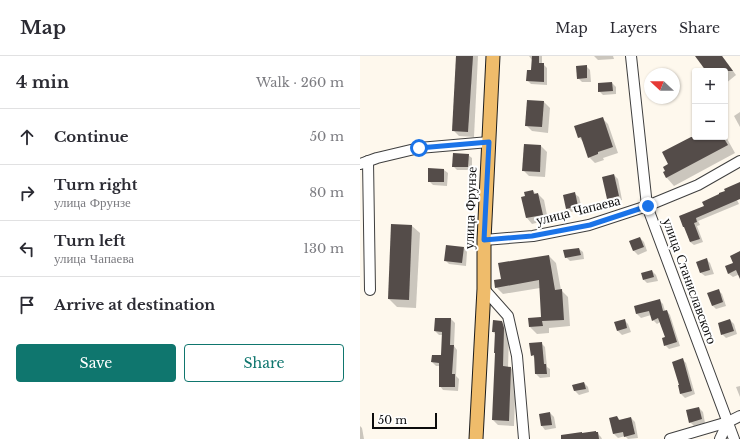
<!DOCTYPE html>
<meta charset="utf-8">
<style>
body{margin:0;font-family:"Libre Baskerville",serif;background:#f2f2f3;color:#2b2b33}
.controls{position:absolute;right:12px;top:12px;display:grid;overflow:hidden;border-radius:4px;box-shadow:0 1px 3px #0004}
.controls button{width:36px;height:36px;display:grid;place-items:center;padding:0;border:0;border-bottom:1px solid #e1e1e2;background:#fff;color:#2b2b33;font:20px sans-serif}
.compass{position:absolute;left:284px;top:12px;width:36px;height:36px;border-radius:50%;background:#fff;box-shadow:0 1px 3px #0004;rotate:292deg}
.scale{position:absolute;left:12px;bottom:10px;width:65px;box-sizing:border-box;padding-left:4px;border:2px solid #0c0c0c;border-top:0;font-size:11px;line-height:14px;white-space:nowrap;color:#0c0c0c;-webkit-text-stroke:3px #fff;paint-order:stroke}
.stop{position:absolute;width:12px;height:12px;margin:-9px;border:3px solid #1a73e8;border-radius:50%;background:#fff}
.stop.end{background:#1a73e8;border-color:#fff;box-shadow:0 1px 4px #0008}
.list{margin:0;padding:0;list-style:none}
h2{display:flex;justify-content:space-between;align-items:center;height:52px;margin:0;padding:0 16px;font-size:17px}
h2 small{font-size:13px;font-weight:400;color:#7c7c81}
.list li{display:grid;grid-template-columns:26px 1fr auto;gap:12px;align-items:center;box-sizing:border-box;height:56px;padding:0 16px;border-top:1px solid #e1e1e2}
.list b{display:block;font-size:15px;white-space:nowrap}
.list p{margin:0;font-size:13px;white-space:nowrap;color:#7c7c81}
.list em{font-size:13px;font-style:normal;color:#7c7c81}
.actions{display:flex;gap:8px;padding:12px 16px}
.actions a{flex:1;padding:9px 0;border:1px solid #0f766e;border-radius:4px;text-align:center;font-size:14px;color:#0f766e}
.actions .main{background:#0f766e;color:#fff}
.icon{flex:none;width:22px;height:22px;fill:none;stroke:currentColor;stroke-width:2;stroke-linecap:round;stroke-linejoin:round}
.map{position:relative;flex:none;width:380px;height:383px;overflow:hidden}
header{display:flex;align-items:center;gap:24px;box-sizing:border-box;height:56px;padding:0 20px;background:#fff;border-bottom:1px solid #e1e1e2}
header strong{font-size:19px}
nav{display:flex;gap:22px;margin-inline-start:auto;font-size:14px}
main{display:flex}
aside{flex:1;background:#fff}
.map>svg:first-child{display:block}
.shadow{fill:#0003}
.building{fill:#544c49}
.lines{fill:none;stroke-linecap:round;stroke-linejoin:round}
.minor-casing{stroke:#3f3f3f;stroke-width:12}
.major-casing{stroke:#1d1d1d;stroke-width:15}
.minor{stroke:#fff;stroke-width:10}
.major{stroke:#efbc6b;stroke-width:13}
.route{stroke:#1a73e8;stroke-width:5}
.labels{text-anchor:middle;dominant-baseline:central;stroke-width:4;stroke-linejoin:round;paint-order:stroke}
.street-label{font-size:14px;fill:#0c0c0c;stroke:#fff}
</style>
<header>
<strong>Map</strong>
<nav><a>Map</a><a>Layers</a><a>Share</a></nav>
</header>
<main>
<aside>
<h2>4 min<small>Walk · 260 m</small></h2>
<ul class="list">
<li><svg class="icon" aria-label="ahead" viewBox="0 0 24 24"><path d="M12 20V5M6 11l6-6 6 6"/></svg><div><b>Continue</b></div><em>50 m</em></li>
<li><svg class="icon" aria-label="right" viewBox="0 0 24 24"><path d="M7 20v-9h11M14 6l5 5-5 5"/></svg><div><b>Turn right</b><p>улица Фрунзе</p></div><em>80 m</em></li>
<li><svg class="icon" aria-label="left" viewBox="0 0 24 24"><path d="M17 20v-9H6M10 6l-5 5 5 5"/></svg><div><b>Turn left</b><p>улица Чапаева</p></div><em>130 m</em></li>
<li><svg class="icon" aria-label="arrive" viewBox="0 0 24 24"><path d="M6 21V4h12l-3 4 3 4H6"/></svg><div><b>Arrive at destination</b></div></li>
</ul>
<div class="actions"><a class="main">Save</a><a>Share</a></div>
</aside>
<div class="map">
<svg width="380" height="383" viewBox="0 0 380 383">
<rect width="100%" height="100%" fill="#fef8ed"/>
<g class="shadow">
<path d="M97 0H118L114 81 99 80 93 74Z"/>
<path d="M169 0H182V8H183L187 12V29L171 28 167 24 172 15V4Z"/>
<path d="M234 0H253L254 3 238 4Z"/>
<path d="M336 0H362L376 19 365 28V15H347Z"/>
<path d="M226 10 230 14 231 26H222L218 22Z"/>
<path d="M252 27 256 31V38L243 39 239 35Z"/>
<path d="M184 46 190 52 188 77 172 75 166 69Z"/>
<path d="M380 56V71L374 60Z"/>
<path d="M242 62 248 68 258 97 243 102 244 104 235 107 229 101 224 87 219 81Z"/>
<path d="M365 79 375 97 314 130 307 122 304 117 310 108 304 97 335 80V81H365Z"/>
<path d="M164 89 181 90 187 96 185 121 169 120 163 114Z"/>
<path d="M108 99 112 102V114H97L93 110Z"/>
<path d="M84 114 88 117 87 130 73 129 69 125Z"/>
<path d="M254 119 258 123 262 144 251 146 248 143Z"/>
<path d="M380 127V140L376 142 379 148 338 165 340 169 337 170 343 186 334 189 330 186 326 173 345 150 361 139Z"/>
<path d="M173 135 176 138H178L184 144 188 164 172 168 167 162 166 141Z"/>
<path d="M215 138 219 141 222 153 211 156 207 152Z"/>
<path d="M32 169 52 170 60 177 56 252 37 251 29 243Z"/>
<path d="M280 182 284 186 287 195 278 199 274 195 270 185Z"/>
<path d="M104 192 107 196 106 210 89 208 85 204Z"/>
<path d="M219 193 223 196 224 203 210 205 206 201Z"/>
<path d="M380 199V218L373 221 369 218 366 211 374 207Z"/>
<path d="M189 200 196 207 201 234 208 241 210 270 189 272V277L177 278 170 271 182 262 180 232 143 238 136 231 142 224Z"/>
<path d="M346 203 350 207 354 218 345 220 341 217Z"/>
<path d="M292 215 296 219 298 225 287 227 284 224Z"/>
<path d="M358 234 362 238 366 250 356 253 353 250Z"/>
<path d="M299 244 303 248 305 255H307L310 259 320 290 309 293 305 289 306 282 300 266 297 268 293 264 291 259 281 262 277 258 275 251Z"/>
<path d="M91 263 95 267 94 290 97 294 96 320 99 323 98 335 83 334 80 330V310H76L72 306 82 300 83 279H79L75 275Z"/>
<path d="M264 264 268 268 271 276 262 279 258 275 256 266Z"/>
<path d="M370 264 374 268 377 278 366 282 362 278Z"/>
<path d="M142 266 147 271 149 278 148 312H151L156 317 154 370 138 369 133 364 136 298 135 297 136 279 133 276Z"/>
<path d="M181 287 185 291 187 311 190 313V321L180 322 176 318V303L172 299Z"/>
<path d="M322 303 326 307 335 338 325 342 321 338V329Z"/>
<path d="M224 327 228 331 229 336 219 339 215 335 214 329Z"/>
<path d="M380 330V341L376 331Z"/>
<path d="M339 352 343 356 345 367 334 370 330 366Z"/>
<path d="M190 357 194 361 196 372 185 374 182 370Z"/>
<path d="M257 361 261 365 271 362 275 366 278 382 268 383 265 380 258 382 254 378 250 363Z"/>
<path d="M0 370 2 372 4 383H0Z"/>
<path d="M237 377 241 381 242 383H214Z"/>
</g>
<g class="building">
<path d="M96 0H113L108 76 92 75Z"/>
<path d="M172 0H179V7H184V26L166 25 167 14H171Z"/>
<path d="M335 0H362L373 15H346Z"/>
<path d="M227 9V22L217 23 216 10Z"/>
<path d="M252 26 253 35 238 36V27Z"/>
<path d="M167 44 184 45 182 71 165 70Z"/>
<path d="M243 61 253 91 238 96V98L228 102 221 81 218 82 214 70Z"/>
<path d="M331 81H363L368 89 306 122 303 116 305 115 303 111 308 108 302 96Z"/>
<path d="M164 88 181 89 180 116 162 115Z"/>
<path d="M93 97 109 98 108 111H92Z"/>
<path d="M68 112 84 113V126H68Z"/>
<path d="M254 118 259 140 247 143 242 121Z"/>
<path d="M380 126V143L336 162 337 166 334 167 340 183 330 186 324 171H323L319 160 344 150 342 146 359 138V137L365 135 364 133Z"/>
<path d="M173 134 174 138 178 137 183 159 166 162 161 141 165 140 164 136Z"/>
<path d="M215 136 218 150 206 153 203 139Z"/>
<path d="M31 168 52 169 49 244 28 243Z"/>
<path d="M280 181 284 191 273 195 269 185Z"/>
<path d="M86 189 104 191 102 207 84 205Z"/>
<path d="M219 192 221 199 205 202 203 194Z"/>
<path d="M380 195V223L376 214 368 218 365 210 373 207 370 200Z"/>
<path d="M189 199 195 234 202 233 204 264 182 265 183 270 169 271 168 262 181 261 179 224 135 232 134 224 141 223 138 207Z"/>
<path d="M347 202 350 214 340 217 336 206Z"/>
<path d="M292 214 294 221 283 224 281 217Z"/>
<path d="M359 233 363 246 352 250 347 237Z"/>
<path d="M300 243 303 255 307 254 317 286 304 290 302 282 305 281 298 262 292 265 289 255 276 258 274 250Z"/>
<path d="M75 262H91L90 289H94L92 318H95V331H79V307L71 306 72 299H81L82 276 74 275Z"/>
<path d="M265 263 267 272 257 275 254 266Z"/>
<path d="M370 263 374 275 361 279 358 267Z"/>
<path d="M133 264 142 265 144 272 143 310 151 311 149 365 132 364 135 297H134L135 276H132Z"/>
<path d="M182 286 184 308H186L187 318H175L174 299 171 300 169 287Z"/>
<path d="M323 302 332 335 320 338 318 329H319L312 306Z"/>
<path d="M224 326 226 333 214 335 212 329Z"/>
<path d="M339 351 342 363 329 367 326 354Z"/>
<path d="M190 356 192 369 181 370 179 358Z"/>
<path d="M257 360 259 364 271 361 275 378 264 381 263 376 253 378 249 362Z"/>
<path d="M236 375V376H238L239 383H201V379L222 376V377Z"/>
</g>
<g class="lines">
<g class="minor-casing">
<g id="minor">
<path d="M271 0 287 150 374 383"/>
<path d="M8 105 10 234"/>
<path d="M0 108 17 102 59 92 129 86"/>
<path d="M124 184 173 180 229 169 287 150 338 129 380 105"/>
<path d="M124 233 148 260 157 300 164 383"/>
<path d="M310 383 368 366 380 360"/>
<path d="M360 383 368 366"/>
</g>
</g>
<g class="major-casing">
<path id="major" d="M116 383 124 233V184L133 0"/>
</g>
<use href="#minor" class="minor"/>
<use href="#major" class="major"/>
</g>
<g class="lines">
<path class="route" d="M59 92 129 86 124 184 172 180 230 169 288 150"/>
</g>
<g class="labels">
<g class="street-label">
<text transform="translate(110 152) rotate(-88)">улица Фрунзе</text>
<text transform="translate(218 154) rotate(-14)">улица Чапаева</text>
<text transform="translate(330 225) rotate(70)">улица Станиславского</text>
</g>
</g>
</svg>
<div class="controls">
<button>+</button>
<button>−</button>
</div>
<svg class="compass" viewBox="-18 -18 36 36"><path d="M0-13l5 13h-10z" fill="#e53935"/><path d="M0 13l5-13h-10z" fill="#7c7c81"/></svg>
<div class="scale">50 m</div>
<div class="stop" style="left:59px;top:92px"></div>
<div class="stop end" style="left:288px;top:150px"></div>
</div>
</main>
